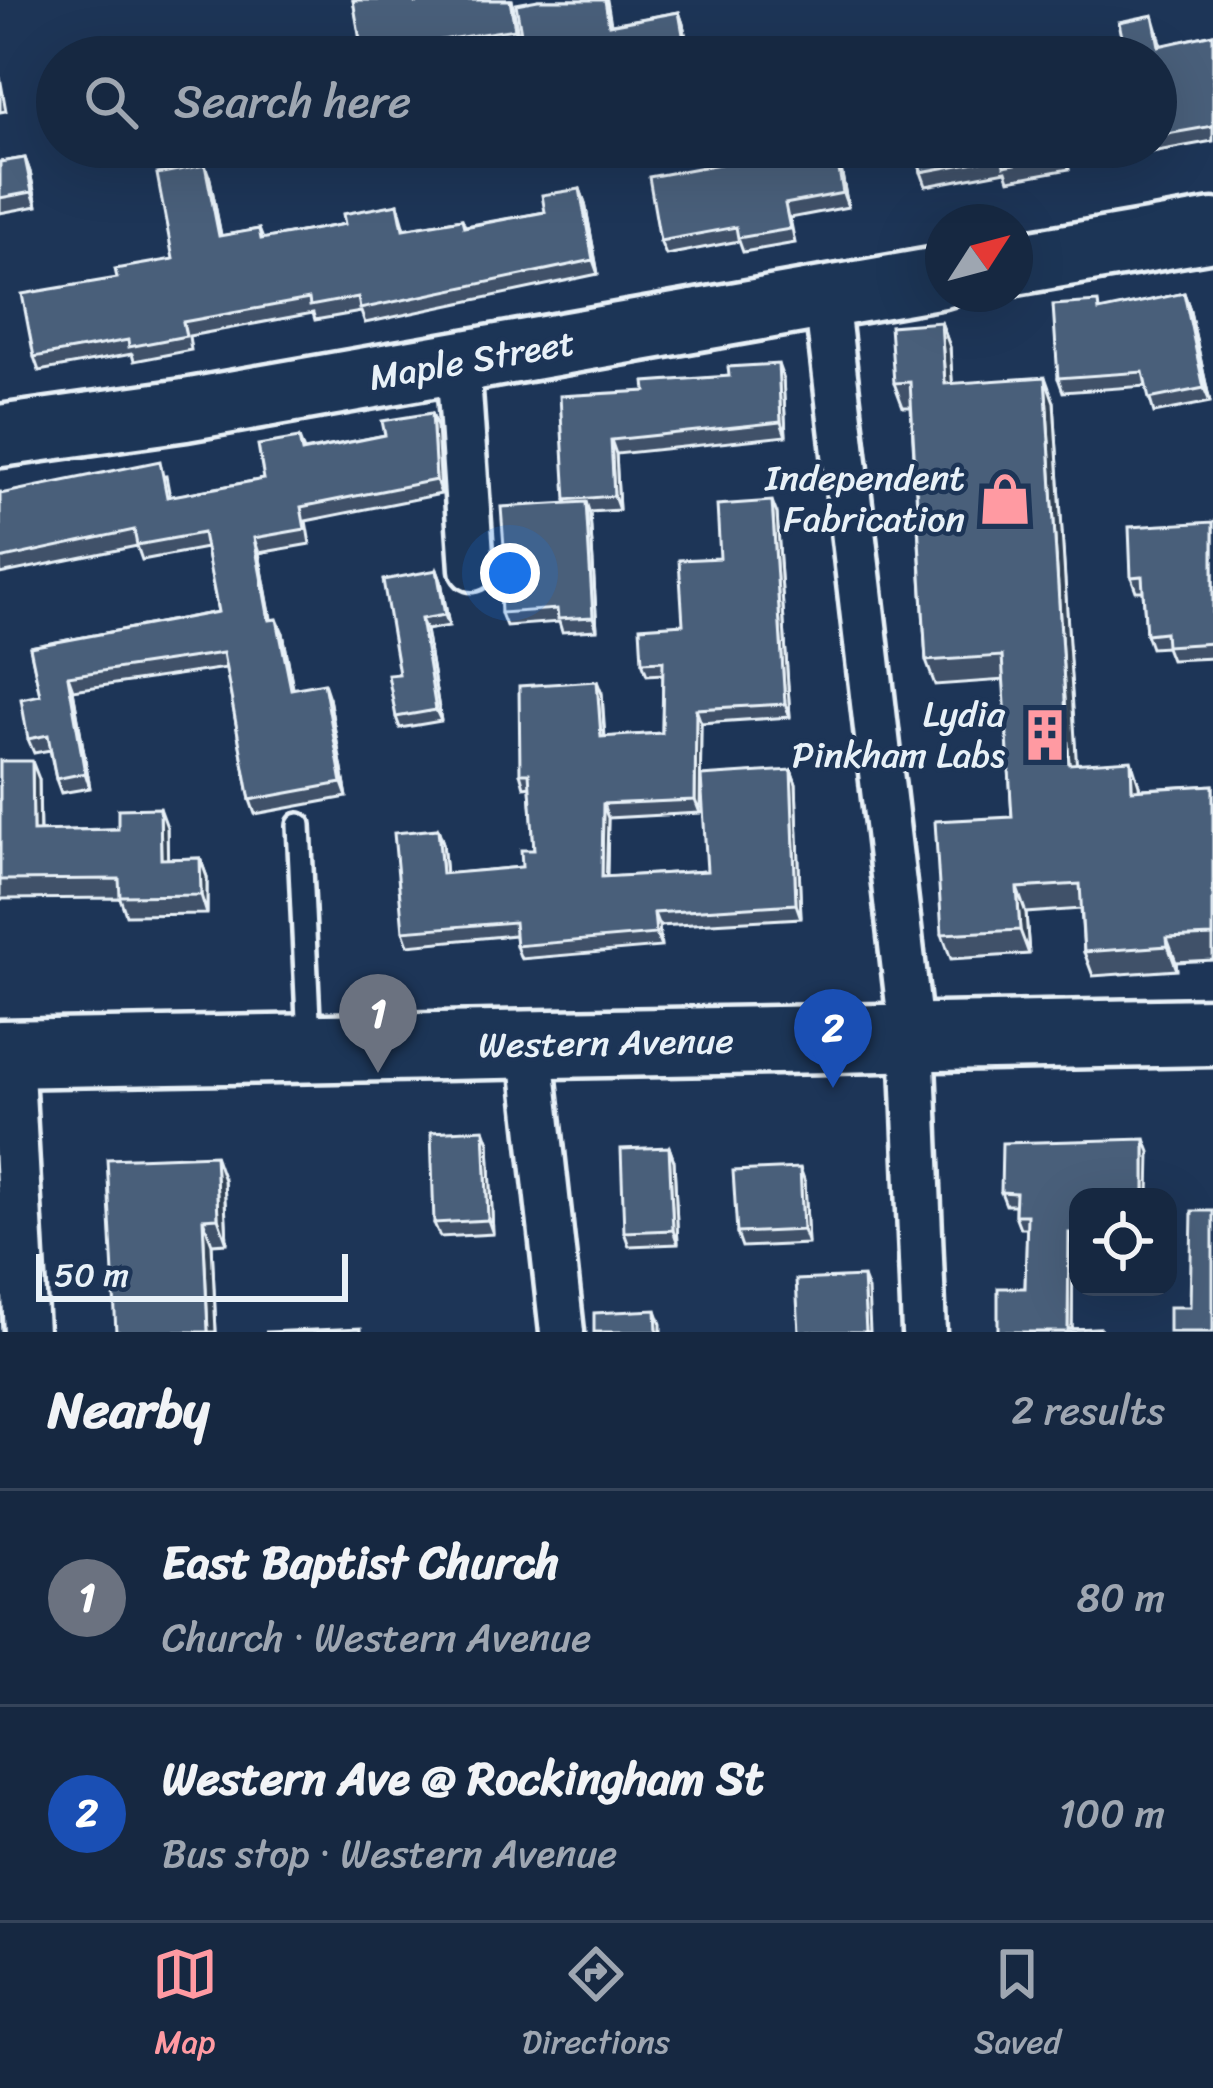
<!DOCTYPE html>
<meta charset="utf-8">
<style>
body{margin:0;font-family:Sriracha,sans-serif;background:#1f3048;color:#f1f3f6}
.controls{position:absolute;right:36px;bottom:36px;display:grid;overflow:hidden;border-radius:24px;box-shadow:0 12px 48px #0002}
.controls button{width:108px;height:108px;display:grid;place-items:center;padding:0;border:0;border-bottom:3px solid #35445a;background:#162841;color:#f1f3f6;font:60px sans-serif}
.compass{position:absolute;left:925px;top:204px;width:108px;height:108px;border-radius:50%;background:#162841;box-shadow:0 12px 48px #0002;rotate:54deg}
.scale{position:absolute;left:36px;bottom:30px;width:312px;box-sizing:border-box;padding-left:12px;border:6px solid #e8f1f8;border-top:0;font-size:33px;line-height:42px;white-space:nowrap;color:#e8f1f8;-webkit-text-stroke:9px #1d3557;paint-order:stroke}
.you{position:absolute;left:510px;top:573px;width:42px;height:42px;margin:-30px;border:9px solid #fff;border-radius:50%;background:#1a73e8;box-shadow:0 0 0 18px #1a73e833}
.badge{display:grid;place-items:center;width:78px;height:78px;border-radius:50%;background:#ff9aa2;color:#fff;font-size:39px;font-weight:700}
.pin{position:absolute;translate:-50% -99px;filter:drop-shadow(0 3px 6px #0008)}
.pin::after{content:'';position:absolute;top:63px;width:42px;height:36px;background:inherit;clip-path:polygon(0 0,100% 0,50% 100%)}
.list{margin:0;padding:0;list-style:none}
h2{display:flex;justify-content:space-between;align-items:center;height:156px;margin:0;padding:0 48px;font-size:51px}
h2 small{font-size:39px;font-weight:400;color:#9ea6b1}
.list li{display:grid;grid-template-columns:78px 1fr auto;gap:36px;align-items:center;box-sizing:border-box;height:216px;padding:0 48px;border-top:3px solid #35445a}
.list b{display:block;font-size:45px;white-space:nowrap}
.list p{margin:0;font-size:39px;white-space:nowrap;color:#9ea6b1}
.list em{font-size:39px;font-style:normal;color:#9ea6b1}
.icon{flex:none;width:66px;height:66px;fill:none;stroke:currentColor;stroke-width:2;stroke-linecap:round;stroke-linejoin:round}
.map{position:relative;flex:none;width:1213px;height:1332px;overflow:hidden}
.search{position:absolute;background:#162841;box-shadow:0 12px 48px #0002;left:36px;right:36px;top:36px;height:132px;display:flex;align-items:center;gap:30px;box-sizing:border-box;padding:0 42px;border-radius:66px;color:#9ea6b1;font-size:45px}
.sheet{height:588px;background:#162841}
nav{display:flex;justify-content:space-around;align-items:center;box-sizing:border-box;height:168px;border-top:3px solid #35445a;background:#162841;font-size:33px;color:#9ea6b1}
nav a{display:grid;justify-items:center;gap:6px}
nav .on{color:#ff9aa2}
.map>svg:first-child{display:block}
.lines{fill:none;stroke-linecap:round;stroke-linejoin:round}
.lane-casing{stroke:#e8f1f8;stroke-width:30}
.street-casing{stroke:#e8f1f8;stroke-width:51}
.secondary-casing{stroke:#e8f1f8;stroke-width:69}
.primary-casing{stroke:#e8f1f8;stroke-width:75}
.lane{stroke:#1d3557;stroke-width:21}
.street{stroke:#1d3557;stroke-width:42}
.secondary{stroke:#1d3557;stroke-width:60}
.primary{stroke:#1d3557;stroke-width:66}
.wall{fill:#3f5169;stroke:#e8f1f8;stroke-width:3}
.shaded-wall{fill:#334255;stroke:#e8f1f8;stroke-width:3}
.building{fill:#495e7a;stroke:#e8f1f8;stroke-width:3}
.labels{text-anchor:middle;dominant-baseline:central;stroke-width:9;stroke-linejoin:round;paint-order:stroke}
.street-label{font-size:36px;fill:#e8f1f8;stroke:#1d3557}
.poi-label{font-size:36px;fill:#e8f1f8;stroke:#1d3557;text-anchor:end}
</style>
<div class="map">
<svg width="1213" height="1332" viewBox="0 0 1213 1332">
<rect width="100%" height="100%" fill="#1d3557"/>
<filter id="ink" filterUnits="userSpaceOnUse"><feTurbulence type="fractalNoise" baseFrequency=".00833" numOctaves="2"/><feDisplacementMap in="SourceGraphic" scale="24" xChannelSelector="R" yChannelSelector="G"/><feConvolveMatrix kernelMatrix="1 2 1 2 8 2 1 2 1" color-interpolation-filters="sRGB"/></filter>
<g filter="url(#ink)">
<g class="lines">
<g class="lane-casing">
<path id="lane" d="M299 825 309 1040"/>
</g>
<g class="street-casing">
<g id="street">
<path d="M826 298 912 1039 924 1332"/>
<path d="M458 362 472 569"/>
<path d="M530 1044 562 1332"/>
<path d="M11 1054 26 1332"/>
</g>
</g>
<g class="secondary-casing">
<g id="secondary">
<path d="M1015 264 1213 230"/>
<path d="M0 436 185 410 943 277"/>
</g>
</g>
<g class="primary-casing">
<path id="primary" d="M0 1054 1213 1032"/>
</g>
<use href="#lane" class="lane"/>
<use href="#street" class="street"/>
<use href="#secondary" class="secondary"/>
<use href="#primary" class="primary"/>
</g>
<g class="wall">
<path d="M353 0H418V3L434 0H512L519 41 410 57H364Z"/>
<path d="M538 0H607L611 24 679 12 683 24 690 57H525Z"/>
<path d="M1153 15 1162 46 1213 34V141L1146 153 1143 147H1156V57Z"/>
<path d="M0 77 6 111 0 112Z"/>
<path d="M837 147 848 207 790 218 795 243 743 252 739 241 666 255 660 241Z"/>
<path d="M916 147H1065L1069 169 1009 180 1006 171 926 186 921 172Z"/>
<path d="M25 158 30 172 37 206 0 213V162Z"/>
<path d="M210 179 221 236 259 229 263 239 345 224 398 204 405 229 462 219 465 226 545 212 580 189 585 203 598 274 365 323 361 312 315 320 313 313 189 336 191 350 134 361 132 354 39 371 34 357 117 278 173 259Z"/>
<path d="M1184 293 1189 307 1210 402 1154 413 1146 386 1063 392 1058 378 1102 311Z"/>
<path d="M941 322 950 347 952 383 1054 402 1076 764 1139 785 1140 789 1213 785V960L1176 962 1177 970 1093 976 1084 952 1081 909 1026 913 1029 954 951 959 942 934 1012 817 1004 680 935 685 926 661 911 407H903L894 383Z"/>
<path d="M783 378 786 436 616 454 619 510 590 512 597 630 562 632 559 622 506 626 501 613 506 573 567 503 566 500 646 391Z"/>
<path d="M432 413 437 427 441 494 306 521 310 544 259 553 271 620 283 633 293 689 329 698 347 797 255 814 250 800 226 668 73 690 90 788 61 793 56 779 50 750 34 753 28 739 40 695 30 647 218 612 206 548 142 560 137 546 0 574V491L2 495 166 476 170 497 264 479 299 438 304 451 385 435Z"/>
<path d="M777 514 790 717 701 723 700 813 608 818 607 877 707 871 791 770 796 784 801 918 659 926 661 947 521 959 516 946 515 935 408 945 403 931 438 829 443 843 446 874 522 867 534 850 530 786 524 787 520 773 602 694 605 737 662 733 663 674 647 675 642 662 683 624 720 558Z"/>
<path d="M1213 522V658L1171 660 1166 647 1151 648 1146 634 1143 591H1136L1131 577Z"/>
<path d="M437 570 441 581 449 626 426 630 441 721 400 728 396 717 399 674Z"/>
<path d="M0 761 39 779 40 831 167 827V859L200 858 207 877V914L126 915 120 898 0 899Z"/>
<path d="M489 1143 493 1234 440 1237 434 1223Z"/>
<path d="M669 1147 674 1161 678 1244 629 1246 624 1232Z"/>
<path d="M1150 1152 1078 1197V1246H1073L1072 1329 1100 1328 1102 1332H998L1025 1288 1027 1228H1020L1015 1215V1205H1006L1001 1192Z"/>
<path d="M224 1180 227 1243 212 1244 216 1332H116Z"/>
<path d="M805 1182 808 1244 742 1247 737 1233Z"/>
</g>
<g class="shaded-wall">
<path d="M510 0H512L519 41 515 29Z"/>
<path d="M679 12 683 24 690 57 686 51Z"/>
<path d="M835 147H837L848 207 843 193Z"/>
<path d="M25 158 30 172 37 206 32 192Z"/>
<path d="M205 165 210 179 224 250 219 236Z"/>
<path d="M580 189 585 203 598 274 593 260Z"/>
<path d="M1184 293 1189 307 1210 402 1204 388Z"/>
<path d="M941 322 950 347 954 408 945 384Z"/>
<path d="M778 364 783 378 786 436 781 422Z"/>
<path d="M1045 377 1054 402 1078 788 1069 764Z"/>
<path d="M432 413 437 427 441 494 436 480Z"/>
<path d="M611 440 616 454 619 510 614 496Z"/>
<path d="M772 501 777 514 790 717 785 704Z"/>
<path d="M586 502 590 514 597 630 593 617Z"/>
<path d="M254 538 259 553 274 635 269 620Z"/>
<path d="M437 570 441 581 449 626 445 615Z"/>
<path d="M277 619 283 633 296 704 291 689Z"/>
<path d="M421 619 426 630 441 721 436 710Z"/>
<path d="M68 676 73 690 90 788 85 773Z"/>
<path d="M597 681 602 694 605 750 601 737Z"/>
<path d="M324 683 329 698 347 797 342 783Z"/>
<path d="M696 709 701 723 700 813 695 800Z"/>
<path d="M1131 760 1139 785 1141 814 1132 790Z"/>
<path d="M32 761 39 779 40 850 33 831Z"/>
<path d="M791 770 796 784 801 918 796 904Z"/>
<path d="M603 804 608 818 606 891 602 877Z"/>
<path d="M160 808 167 827 168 878 161 859Z"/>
<path d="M438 829 443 843 447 887 442 874Z"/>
<path d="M200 858 207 877V914L201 895Z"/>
<path d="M1017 888 1026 913 1029 954 1020 930Z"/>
<path d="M654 913 659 926 661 947 656 934Z"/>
<path d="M1167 938 1176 962 1177 970 1168 946Z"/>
<path d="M484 1129 489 1143 493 1234 488 1220Z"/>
<path d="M1145 1139 1150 1152 1149 1197H1145Z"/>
<path d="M669 1147 674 1161 678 1244 673 1230Z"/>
<path d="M215 1155 224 1180 227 1243 218 1218Z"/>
<path d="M800 1168 805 1182 808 1244 803 1230Z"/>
<path d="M203 1219 212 1244 216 1332H208Z"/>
<path d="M1069 1233 1073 1246 1072 1332 1068 1329Z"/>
<path d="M863 1277 868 1290 870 1332H866Z"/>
<path d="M656 1310 661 1324V1332H657Z"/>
</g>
<g class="building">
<path d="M353 0H416V3L434 0H510L515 29 362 52Z"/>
<path d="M538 0H605L609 25 679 12 686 51 656 57H525L516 4Z"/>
<path d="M1153 15 1159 46 1213 34V126L1156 136V57H1126L1119 22Z"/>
<path d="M722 147H835L843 193 785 204 790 229 738 238 736 227 660 241 649 177 725 163Z"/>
<path d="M916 147H1063L1064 155 1004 166 1002 157 921 172Z"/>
<path d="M25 158 32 192 0 198V162Z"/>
<path d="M205 165 219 236 259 229 261 239 345 224 343 214 398 204 403 229 462 219 464 227 545 212 542 195 580 189 593 260 360 309 358 297 310 306 309 299 183 322 186 336 129 347 128 340 34 357 22 294 117 278 115 269 173 259 157 174Z"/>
<path d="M1184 293 1204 388 1149 399 1143 372 1058 378 1053 305 1098 302 1099 311Z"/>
<path d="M941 322 945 384 1045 377 1069 764 1131 760 1132 790 1213 785V936L1167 938 1168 946 1084 952 1080 884 1017 888 1020 930 942 934 935 821 1012 817 1002 656 926 661 910 382 894 383 890 326Z"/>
<path d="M778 364 781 422 611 440 614 496 566 500 560 396 646 391 645 382 729 376 728 367Z"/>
<path d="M432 413 436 480 301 507 305 529 254 538 269 620 277 619 291 689 324 683 342 783 250 800 223 653 68 676 85 773 56 779 48 735 28 739 21 699 40 695 30 647 218 612 203 533 137 545 134 530 0 559V494L160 461 167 497 264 479 258 445 299 438 302 452 385 435 382 421Z"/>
<path d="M772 501 785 704 696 709 695 800 603 804 602 877 707 871 701 776 791 770 796 904 654 913 656 934 516 946 514 922 403 931 394 833 438 829 442 874 522 867 521 850H534L529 773H520L519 686 597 681 601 737 662 733 663 661 642 662 640 627 683 624 679 560 720 558 717 505Z"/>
<path d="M586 502 593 617 558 619 557 609 501 613 499 573H506L501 507Z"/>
<path d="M1213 522V643L1166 646 1165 632 1146 634 1142 576 1131 577 1129 527Z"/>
<path d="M437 570 445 615 421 619 436 710 396 717 388 675 399 674 383 580Z"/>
<path d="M0 761H32L33 831 118 829V809L160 808 161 859 200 858 201 895 120 896 119 879 0 880Z"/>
<path d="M484 1129 488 1220 434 1223 431 1132Z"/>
<path d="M1145 1139V1197H1078V1233H1069L1068 1329 1100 1328 1101 1332H998V1288H1025L1027 1215H1015L1016 1193 1001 1192 1002 1143Z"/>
<path d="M669 1147 673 1230 624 1232 621 1149Z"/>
<path d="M215 1155 218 1218 203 1219 208 1332H116L107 1159Z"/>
<path d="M800 1168 803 1230 737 1233 733 1171Z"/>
<path d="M1192 1211H1213V1332H1169V1307H1190Z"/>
<path d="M863 1277 866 1332H799L796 1280Z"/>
<path d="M656 1310 657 1332H594V1313Z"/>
<path d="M361 1328V1332H265Z"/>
</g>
</g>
<defs>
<g id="shop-bare" transform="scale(4.14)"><path d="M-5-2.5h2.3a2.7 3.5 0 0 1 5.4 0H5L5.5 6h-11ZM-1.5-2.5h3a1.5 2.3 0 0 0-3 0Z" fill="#ff9aa2" stroke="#1d3557" stroke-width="2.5" paint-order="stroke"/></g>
<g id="building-bare" transform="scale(4.14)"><path d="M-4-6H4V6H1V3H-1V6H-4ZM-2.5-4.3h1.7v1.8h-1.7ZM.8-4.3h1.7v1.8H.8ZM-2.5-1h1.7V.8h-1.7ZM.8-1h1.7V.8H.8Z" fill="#ff9aa2" stroke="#1d3557" stroke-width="2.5" paint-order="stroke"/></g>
</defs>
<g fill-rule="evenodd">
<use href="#shop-bare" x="1005" y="499"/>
<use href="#building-bare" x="1045" y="735"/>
</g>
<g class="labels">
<g class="street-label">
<text transform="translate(472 360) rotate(-10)">Maple Street</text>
<text transform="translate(606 1043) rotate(-1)">Western Avenue</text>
</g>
<g class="poi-label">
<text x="965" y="478">Independent<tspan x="965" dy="41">Fabrication</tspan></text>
<text x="1005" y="714">Lydia<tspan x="1005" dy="41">Pinkham Labs</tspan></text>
</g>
</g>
</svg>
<div class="controls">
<button><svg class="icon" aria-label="locate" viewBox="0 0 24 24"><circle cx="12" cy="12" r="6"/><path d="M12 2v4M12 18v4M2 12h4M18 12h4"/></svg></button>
</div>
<svg class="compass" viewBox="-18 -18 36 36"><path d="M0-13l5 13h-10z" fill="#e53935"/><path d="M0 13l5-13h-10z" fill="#9ea6b1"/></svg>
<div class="scale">50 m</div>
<div class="you"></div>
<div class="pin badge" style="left:378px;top:1073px;background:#6b7280">1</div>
<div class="pin badge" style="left:833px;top:1088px;background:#1a4fb4">2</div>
<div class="search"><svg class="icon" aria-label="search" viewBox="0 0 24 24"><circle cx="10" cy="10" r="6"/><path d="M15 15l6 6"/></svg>Search here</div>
</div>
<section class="sheet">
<h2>Nearby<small>2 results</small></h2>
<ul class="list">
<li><span class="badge" style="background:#6b7280">1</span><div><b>East Baptist Church</b><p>Church · Western Avenue</p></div><em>80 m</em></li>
<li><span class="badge" style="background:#1a4fb4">2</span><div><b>Western Ave @ Rockingham St</b><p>Bus stop · Western Avenue</p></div><em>100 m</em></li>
</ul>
</section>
<nav>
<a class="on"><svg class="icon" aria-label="map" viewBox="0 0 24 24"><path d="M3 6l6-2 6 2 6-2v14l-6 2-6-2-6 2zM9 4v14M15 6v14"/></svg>Map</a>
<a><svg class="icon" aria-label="directions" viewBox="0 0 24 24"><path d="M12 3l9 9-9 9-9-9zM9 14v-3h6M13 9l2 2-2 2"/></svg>Directions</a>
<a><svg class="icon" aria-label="saved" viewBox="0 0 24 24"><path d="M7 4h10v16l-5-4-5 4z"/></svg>Saved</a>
</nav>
